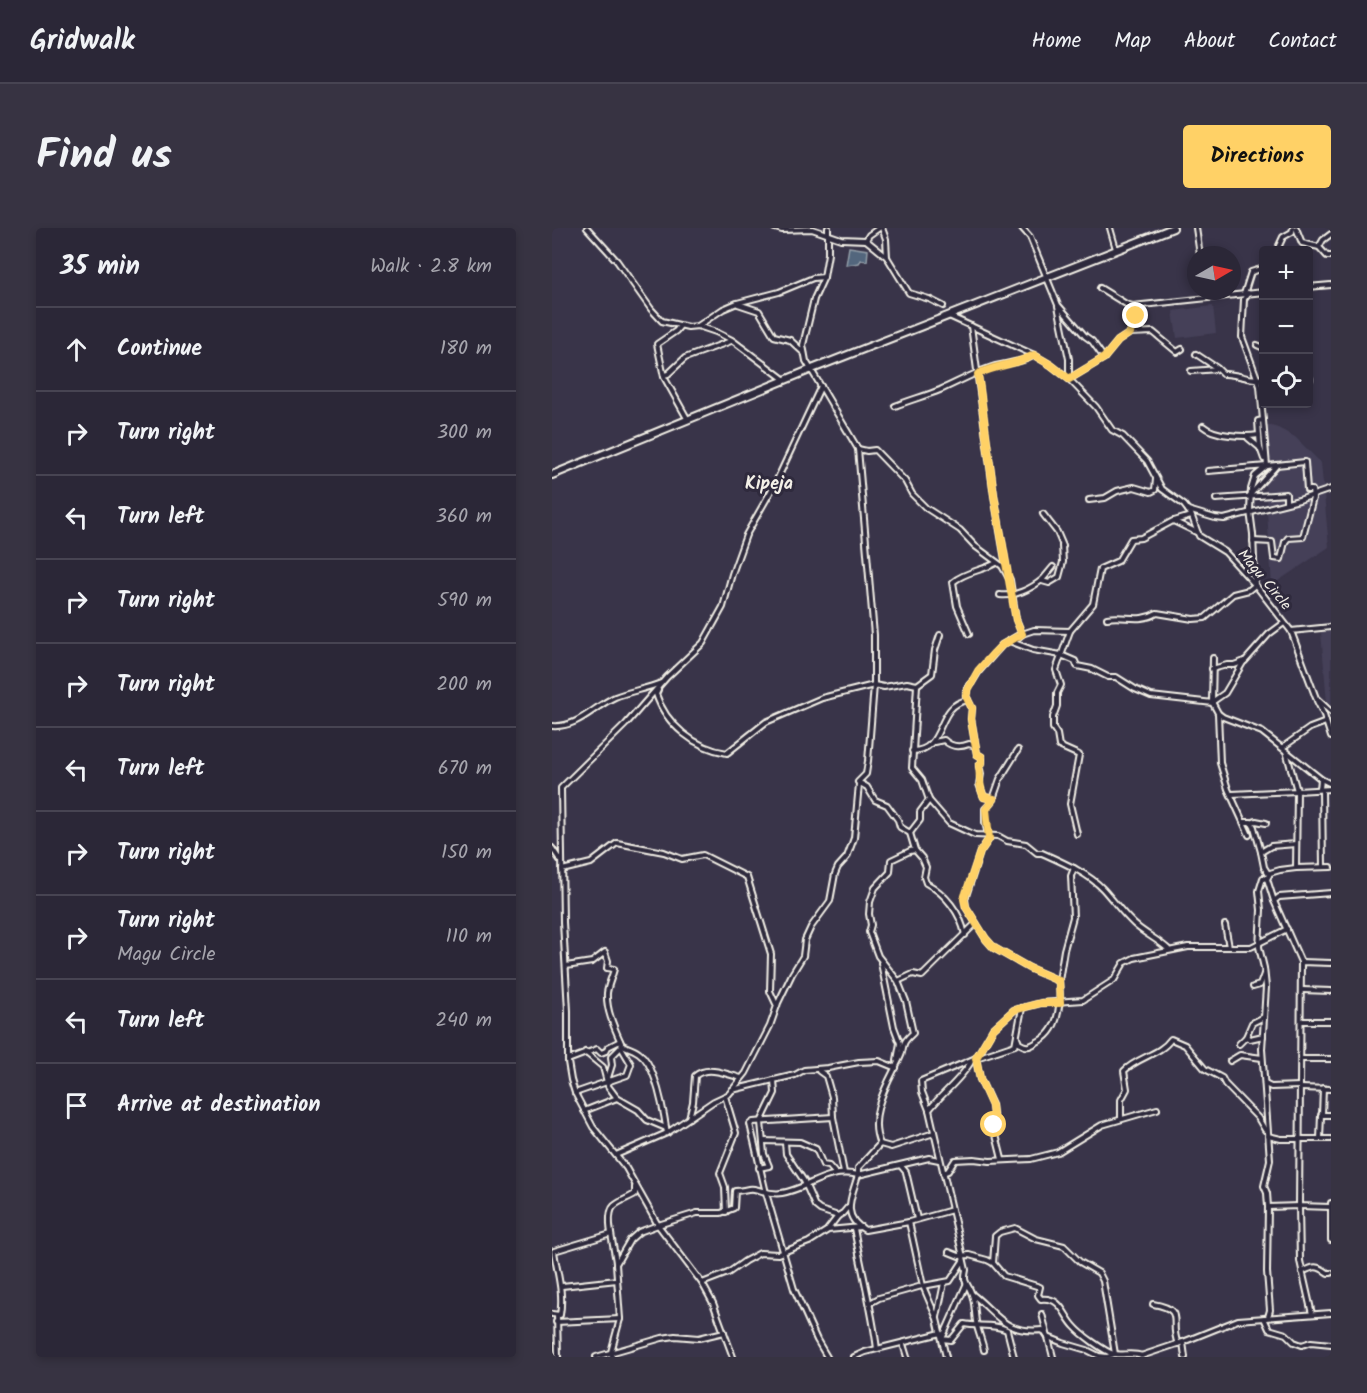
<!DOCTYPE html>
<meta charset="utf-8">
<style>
body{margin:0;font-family:Kalam,sans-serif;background:#373342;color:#f1f3f6}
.controls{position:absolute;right:18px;top:18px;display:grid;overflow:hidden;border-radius:6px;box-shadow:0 3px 9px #0003}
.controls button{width:54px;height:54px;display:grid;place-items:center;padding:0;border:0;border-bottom:2px solid #474452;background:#2b2737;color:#f1f3f6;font:30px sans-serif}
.compass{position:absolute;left:635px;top:18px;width:54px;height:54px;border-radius:50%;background:#2b2737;box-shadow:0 3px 9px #0003;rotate:81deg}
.stop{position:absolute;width:18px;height:18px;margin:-14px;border:4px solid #ffd166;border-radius:50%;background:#fff}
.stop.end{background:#ffd166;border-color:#fff;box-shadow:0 2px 6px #0008}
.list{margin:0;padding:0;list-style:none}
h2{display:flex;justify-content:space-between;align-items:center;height:78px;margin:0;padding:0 24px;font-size:26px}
h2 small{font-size:20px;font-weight:400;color:#a6a5ad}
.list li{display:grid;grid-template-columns:39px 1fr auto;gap:18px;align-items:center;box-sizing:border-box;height:84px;padding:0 24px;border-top:2px solid #474452}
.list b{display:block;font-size:22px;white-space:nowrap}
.list p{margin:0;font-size:20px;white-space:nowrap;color:#a6a5ad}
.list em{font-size:20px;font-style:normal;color:#a6a5ad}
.icon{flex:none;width:33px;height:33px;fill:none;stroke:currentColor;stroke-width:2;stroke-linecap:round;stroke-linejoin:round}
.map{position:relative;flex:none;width:779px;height:1129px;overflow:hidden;border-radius:6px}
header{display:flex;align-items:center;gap:36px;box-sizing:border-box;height:84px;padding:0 30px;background:#2b2737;border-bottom:2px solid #474452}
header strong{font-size:28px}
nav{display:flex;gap:33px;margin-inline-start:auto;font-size:21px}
.intro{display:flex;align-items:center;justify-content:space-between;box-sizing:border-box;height:144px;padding:0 36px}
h1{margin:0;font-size:42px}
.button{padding:15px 27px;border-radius:6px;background:#ffd166;color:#111;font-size:21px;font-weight:700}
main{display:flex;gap:36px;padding:0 36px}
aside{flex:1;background:#2b2737;border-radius:6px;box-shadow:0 3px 9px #0003}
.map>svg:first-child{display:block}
.built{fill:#454058}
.water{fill:url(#water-ripples);stroke:#939ea8;stroke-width:1.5}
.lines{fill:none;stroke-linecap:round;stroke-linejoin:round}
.minor-casing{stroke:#f4f1e8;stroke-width:8}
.major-casing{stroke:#f4f1e8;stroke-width:10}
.minor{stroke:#2f2a3d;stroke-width:4}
.major{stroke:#2f2a3d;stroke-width:6}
.route{stroke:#ffd166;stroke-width:8}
.labels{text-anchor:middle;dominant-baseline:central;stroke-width:6;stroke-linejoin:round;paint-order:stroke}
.street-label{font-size:15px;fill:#f4f1e8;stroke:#2f2a3d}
.quarter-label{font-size:18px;font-weight:bold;fill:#f4f1e8;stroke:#2f2a3d}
</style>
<header>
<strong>Gridwalk</strong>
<nav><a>Home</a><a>Map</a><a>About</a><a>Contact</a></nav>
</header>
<div class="intro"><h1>Find us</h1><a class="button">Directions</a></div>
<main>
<aside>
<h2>35 min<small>Walk · 2.8 km</small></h2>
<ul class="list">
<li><svg class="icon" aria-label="ahead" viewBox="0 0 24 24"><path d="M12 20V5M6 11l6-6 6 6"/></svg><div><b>Continue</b></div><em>180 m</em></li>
<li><svg class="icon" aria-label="right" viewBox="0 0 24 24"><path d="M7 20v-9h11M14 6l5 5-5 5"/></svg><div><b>Turn right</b></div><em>300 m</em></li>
<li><svg class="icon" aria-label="left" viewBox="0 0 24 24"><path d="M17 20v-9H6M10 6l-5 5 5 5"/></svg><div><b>Turn left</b></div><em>360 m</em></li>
<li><svg class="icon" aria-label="right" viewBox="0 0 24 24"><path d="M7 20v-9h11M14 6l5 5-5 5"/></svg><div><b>Turn right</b></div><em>590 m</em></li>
<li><svg class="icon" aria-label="right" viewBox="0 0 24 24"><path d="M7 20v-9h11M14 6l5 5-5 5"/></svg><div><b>Turn right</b></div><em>200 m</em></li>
<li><svg class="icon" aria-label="left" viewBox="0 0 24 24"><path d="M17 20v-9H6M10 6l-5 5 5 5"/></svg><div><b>Turn left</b></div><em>670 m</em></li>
<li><svg class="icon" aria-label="right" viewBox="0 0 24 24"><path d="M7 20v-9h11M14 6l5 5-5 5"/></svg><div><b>Turn right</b></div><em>150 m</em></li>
<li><svg class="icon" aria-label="right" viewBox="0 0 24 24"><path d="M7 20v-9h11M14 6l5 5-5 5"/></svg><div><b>Turn right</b><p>Magu Circle</p></div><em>110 m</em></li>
<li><svg class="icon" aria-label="left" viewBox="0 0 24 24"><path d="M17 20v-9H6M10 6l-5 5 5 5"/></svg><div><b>Turn left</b></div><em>240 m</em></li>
<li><svg class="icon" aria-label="arrive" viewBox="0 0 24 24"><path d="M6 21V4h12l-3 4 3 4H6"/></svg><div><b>Arrive at destination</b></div></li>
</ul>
</aside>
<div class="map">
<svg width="779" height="1129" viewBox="0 0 779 1129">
<defs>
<pattern id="water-ripples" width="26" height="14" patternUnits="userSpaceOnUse" patternTransform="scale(1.5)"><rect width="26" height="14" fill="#52667d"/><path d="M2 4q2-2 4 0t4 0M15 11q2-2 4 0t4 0" fill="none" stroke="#6c7c8f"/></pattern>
</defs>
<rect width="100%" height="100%" fill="#393449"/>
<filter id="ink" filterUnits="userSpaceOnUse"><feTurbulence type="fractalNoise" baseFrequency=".0167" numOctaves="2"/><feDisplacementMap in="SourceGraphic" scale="12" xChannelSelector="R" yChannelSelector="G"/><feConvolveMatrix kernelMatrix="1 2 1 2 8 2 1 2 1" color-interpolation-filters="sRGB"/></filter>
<g filter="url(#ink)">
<g class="built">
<path d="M661 78 664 105 625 110 621 83Z"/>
<path d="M709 195 726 200 743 209 769 235 777 319 720 357Z"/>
<path d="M769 404H779V476L775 475Z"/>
</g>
<path class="water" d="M297 19 316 22 315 33 309 32 307 35 294 37Z"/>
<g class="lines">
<g class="minor-casing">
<g id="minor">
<path d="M35 0 65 33 99 81 110 93 136 99 146 98 164 104 180 112 233 152"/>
<path d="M223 0 230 2 260 1 289 11 314 12 335 29"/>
<path d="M276 0V26L272 49 262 71 251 117 254 133 306 221 322 407V457L316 533 314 546 306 554 315 559 323 572 335 577 346 592 348 599 358 605 363 622 370 630 374 639 372 649 374 655C393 665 409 685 413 707"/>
<path d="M330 0 334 11 335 29 357 65 377 71 391 78"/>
<path d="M470 0 478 9 506 77 533 108 540 113 552 130"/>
<path d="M558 0 564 21"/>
<path d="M644 0 648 27"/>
<path d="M744 0 750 15 767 19 775 28H779"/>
<path d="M314 12 317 7 327 0"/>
<path d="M767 19 771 12 779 6"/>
<path d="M725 22 731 9 740 4 741 0"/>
<path d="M756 59 779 57"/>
<path d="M548 60 574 76 581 78 712 64"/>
<path d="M696 65 692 71 690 109 708 158 715 238"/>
<path d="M692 66 699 44 712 40"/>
<path d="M186 76 207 83 222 108 238 112 252 125"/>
<path d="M506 78 517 131V150"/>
<path d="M397 88 482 127 499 137 517 151 544 179 560 202 571 208 595 233 610 261 632 277 639 286 647 308 673 324 705 359 739 403 779 399"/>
<path d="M128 98 124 103 105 116 112 149 136 192"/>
<path d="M146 98 171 81 185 75 227 64 261 50 272 49"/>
<path d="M419 98 442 267 455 343"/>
<path d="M578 105 601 104 625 124 630 121"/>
<path d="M705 117 712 120"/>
<path d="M644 126 665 140"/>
<path d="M639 143 666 141 671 146C686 145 698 154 712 150"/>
<path d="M112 147 116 146 133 130 179 113"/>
<path d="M517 151 552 130 566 113 578 105 589 78"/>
<path d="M756 151H758"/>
<path d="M343 178C358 172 373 168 388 162 406 154 422 145 440 139 454 135 468 135 481 128"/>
<path d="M651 198C662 208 692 209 707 207L706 193 711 192"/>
<path d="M707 207 708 220"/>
<path d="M696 210 708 220 712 231"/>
<path d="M306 221 315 223 323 222 353 253 360 266 374 280 408 302 423 318 450 338 458 352 464 391 470 406 464 412 457 413"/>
<path d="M698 267 725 237"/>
<path d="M664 271 734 266V274"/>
<path d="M537 272 553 270 565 263 582 259 599 264 603 262 604 251"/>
<path d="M636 282 663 290 672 291 747 272 779 261"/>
<path d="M491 286 505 304 511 318"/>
<path d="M622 293 639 288"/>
<path d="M701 313 720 314 722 330 729 331 733 314 736 310 751 309 761 270 760 262H755L753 234 715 238"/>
<path d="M491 351 501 339"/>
<path d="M448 367C462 369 479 361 491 351L490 353 497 355 507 349 511 334 510 318"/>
<path d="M555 390C573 387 588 395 605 385L641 391 653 390 681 366 697 362 703 357 701 306 698 283 699 261 703 248 715 238 656 243"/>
<path d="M518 403 504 442 509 457 505 465V478L501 489V500L505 506 507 518 527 527 518 576 525 606"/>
<path d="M739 403 764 470 779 484"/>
<path d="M417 406 405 378 401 354C414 343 430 343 444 335"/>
<path d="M460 414 481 422 509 427 523 433 525 438 540 441 556 449H564L583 461 599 468 661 475"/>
<path d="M661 430 660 474 666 485 668 535 676 561 697 607"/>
<path d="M660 441 675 437H682L693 433 717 406 732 395"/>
<path d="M365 457 360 540 370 552 377 572 397 595 423 607 446 608 455 613 474 616 485 625H490C510 634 536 645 551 661 561 672 570 685 582 696 593 706 605 711 616 721"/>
<path d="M106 462 104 466C114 497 143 520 175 525L214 494 270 470 322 457 332 459 355 455 365 457 380 446 383 422 388 407"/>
<path d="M765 473 772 487 779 509"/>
<path d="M660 474 673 465 692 433"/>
<path d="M667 486 671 489 710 504 769 551 768 561"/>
<path d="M0 498C26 500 41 479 63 469 78 463 94 461 109 455"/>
<path d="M382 514 392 512C399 519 407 520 417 516L423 518"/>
<path d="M731 519 758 500 774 494"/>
<path d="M360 523C395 523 382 477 416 472"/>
<path d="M769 551 779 556"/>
<path d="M779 561 745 563 744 640 779 639"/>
<path d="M770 562 771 639"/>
<path d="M680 566 745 563 734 523"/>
<path d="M442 571 432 569 427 556 429 546 427 538 430 535V529L425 526 419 491 420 480 414 468 415 462 427 443 450 417 467 407 482 402 518 403 541 376 548 341 566 333 579 311 589 310 621 293 646 305"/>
<path d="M692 594H699L702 599 709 624"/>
<path d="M699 595 704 593 714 595"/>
<path d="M358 605 368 592V584L377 572"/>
<path d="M0 620 8 632"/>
<path d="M10 642 39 635 65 615 112 624 130 631 151 627 195 649 219 726 218 763 225 778"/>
<path d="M717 647 712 639 709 624 719 618 744 616"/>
<path d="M715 651 722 673"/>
<path d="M673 697 677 719"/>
<path d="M749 734 722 673 727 669 779 665"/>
<path d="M329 735 342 799 348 815 345 832"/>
<path d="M779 735 749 734 747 978 779 979"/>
<path d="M14 738 40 734 53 724 56 733 55 740 62 741C60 749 56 757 55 765 54 783 63 801 70 817 75 819 82 821 87 825 104 836 112 885 115 905"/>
<path d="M346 753 361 746 370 748 424 695"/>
<path d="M507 753 512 722 521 689 519 648 522 640"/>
<path d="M701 759 708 757 712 746"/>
<path d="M750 762 779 763"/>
<path d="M750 793H779"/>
<path d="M694 809 700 795 712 789"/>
<path d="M465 810 467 815C476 821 478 818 487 813 508 802 509 774 507 753L477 740 442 720 434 711 414 679 413 671 428 624 437 611 433 594V581L440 574 448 551 466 522"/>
<path d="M687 816 694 809 698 811 711 808"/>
<path d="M749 831H779"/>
<path d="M16 832 45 821 49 825 54 823 56 819 68 813"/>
<path d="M420 832C410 851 390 865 377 882L414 1042C411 1055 415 1054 419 1064 424 1075 422 1088 425 1098 427 1106 430 1113 432 1122"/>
<path d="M678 833 688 827 710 830"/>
<path d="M267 843 274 848 280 869 281 889 292 945"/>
<path d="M55 853 60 837 59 829 69 819"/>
<path d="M713 856 719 859 748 858"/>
<path d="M748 860 779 861"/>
<path d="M180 862 243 847 252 842 276 840 307 834 327 833 344 840"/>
<path d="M23 865 75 847 79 836 69 819 71 817"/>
<path d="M173 868 184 905 168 945 173 959 174 984"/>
<path d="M65 870 86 882 95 892 114 900"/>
<path d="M377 882 370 864 369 853 424 830 441 801 462 782 489 775 531 772 562 752 572 735 582 730 636 719H699L735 701"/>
<path d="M32 883 65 870 56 858 51 839 33 824"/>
<path d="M770 887 771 860"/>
<path d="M137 890 141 874 143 848C155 837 175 846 189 850"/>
<path d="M569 890V872L575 861 572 843C585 829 608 827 619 811L633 817 653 841 670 850 673 856 706 890 713 902"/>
<path d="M716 908 729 911H779"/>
<path d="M768 911 769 887H779"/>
<path d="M211 913 248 914 264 921 271 937 277 938 283 945"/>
<path d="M233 915 234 926 252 953 263 978 268 982 286 988 291 985 296 979"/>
<path d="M328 916C315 887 336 855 348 830 351 825 350 821 352 816 353 812 358 808 361 805L354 773 346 753 326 728 317 704 319 697 317 686 318 674 323 660 338 644 339 632 358 623 363 622"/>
<path d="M64 927 115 905 162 873 177 866 194 845 218 798 226 775 240 746 251 728 253 712 259 699 278 673 283 646 286 639 295 629 302 610 307 556"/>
<path d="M450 931 443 903 440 877 428 851 424 830 463 817 470 780"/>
<path d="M349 938 354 944 365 991"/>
<path d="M207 940 217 938 212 926 209 894 223 865 222 852"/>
<path d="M391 945 396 943 403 932 422 931 438 933 479 931 506 924 550 897 605 881"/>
<path d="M779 975V1012"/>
<path d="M716 979 747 978 748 1033 760 1086"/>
<path d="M357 994 313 1002C288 988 300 968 306 947L377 930 387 932"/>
<path d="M302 1000C309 1040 320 1080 325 1121"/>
<path d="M276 1001 286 988"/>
<path d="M397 1024 407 1028 417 1027 435 1032 441 1035 452 1048 488 1059 486 1067 489 1071C510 1069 511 1087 523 1099 529 1106 553 1124 562 1126 571 1128 580 1124 590 1128"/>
<path d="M64 1035C63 1022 52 987 62 978 67 973 77 970 83 966V959"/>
<path d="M750 1044C762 1038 765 1037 776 1045H779"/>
<path d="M150 1055 176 1045 193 1033 208 1025 226 1026 257 1014 276 1002 309 999"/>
<path d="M414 1057 390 1111 399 1112 412 1096C426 1099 441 1095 455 1102L462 1129"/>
<path d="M10 1058 65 1052"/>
<path d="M371 1058 398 1053 411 1033"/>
<path d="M420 1066C446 1086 451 1106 491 1102L496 1109 511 1115 535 1122 547 1128 555 1129 563 1126 551 1053 547 1045 528 1034 512 1018 484 1011 463 1000 448 1004 443 1008 441 1035"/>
<path d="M318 1075 327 1070 370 1058"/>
<path d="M601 1076C635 1082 616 1093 626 1116"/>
<path d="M0 1086 8 1087C12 1064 5 1045 2 1023L59 1006"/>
<path d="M490 1086 501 1129"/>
<path d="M5 1087 6 1129"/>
<path d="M385 1089 392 1055"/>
<path d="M716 1089 718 1082 715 1044 716 979 715 965 712 958 718 932 710 821 714 759 712 740 707 719 709 682 707 663 711 650 715 651 718 645 728 642 744 640"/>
<path d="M712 1090 717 1101 734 1106 742 1114 750 1117 759 1114 779 1116"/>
<path d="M4 1094 68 1091"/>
<path d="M631 1114 633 1129"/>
<path d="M351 1116 355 1129"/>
<path d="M589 1128 631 1114 686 1092 779 1085"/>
<path d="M44 1129 110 1110 123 1108 147 1110 172 1104"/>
<path d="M60 1129 59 1124 68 1091 64 1036 78 1012 87 1004 106 997 145 985H169L182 980 183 963C190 963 196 960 202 961 212 963 219 967 230 965 258 960 275 940 306 947V940L328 916 339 919 382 905"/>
<path d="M181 1129 161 1075 150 1055 106 997 74 940 41 899 23 865 19 852 16 834V783L11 694 9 560 74 496 115 449 151 415 171 379 180 346 194 307 223 256 269 158"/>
<path d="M275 1129 265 1112 242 1061 214 965 198 896 201 894 281 889"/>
<path d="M302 1129 313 1124 389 1105"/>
<path d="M394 1129 385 1091 371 1058 357 994 400 982"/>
</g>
</g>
<g class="major-casing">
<path id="major" d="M0 247 260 141 621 0"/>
</g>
<use href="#minor" class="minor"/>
<use href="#major" class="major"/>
</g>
</g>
<g class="lines" filter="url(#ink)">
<path class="route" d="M442 897 440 878 428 851 424 830 441 801 462 782 489 775H508L507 753 477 740 442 720 434 711 414 679 412 671 428 624 437 611 434 581 442 571 432 569C426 558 429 549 427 538L430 535V529L425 526 419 491 420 480 414 468 416 462 426 443 442 425 450 417 470 406 464 392 442 267 426 146C444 137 464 137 482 127L499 137 517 151 552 130 566 113 578 105 584 88"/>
</g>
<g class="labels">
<g class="street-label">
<text transform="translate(712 352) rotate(50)">Magu Circle</text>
</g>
<g class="quarter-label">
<text x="217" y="256">Kipeja</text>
</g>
</g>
</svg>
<div class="controls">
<button>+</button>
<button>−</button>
<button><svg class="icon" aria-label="locate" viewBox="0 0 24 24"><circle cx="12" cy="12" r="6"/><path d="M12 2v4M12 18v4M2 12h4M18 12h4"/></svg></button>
</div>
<svg class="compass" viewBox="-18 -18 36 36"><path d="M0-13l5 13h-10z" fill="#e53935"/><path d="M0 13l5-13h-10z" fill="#a6a5ad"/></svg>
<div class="stop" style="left:442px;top:897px"></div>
<div class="stop end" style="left:584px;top:88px"></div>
</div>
</main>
